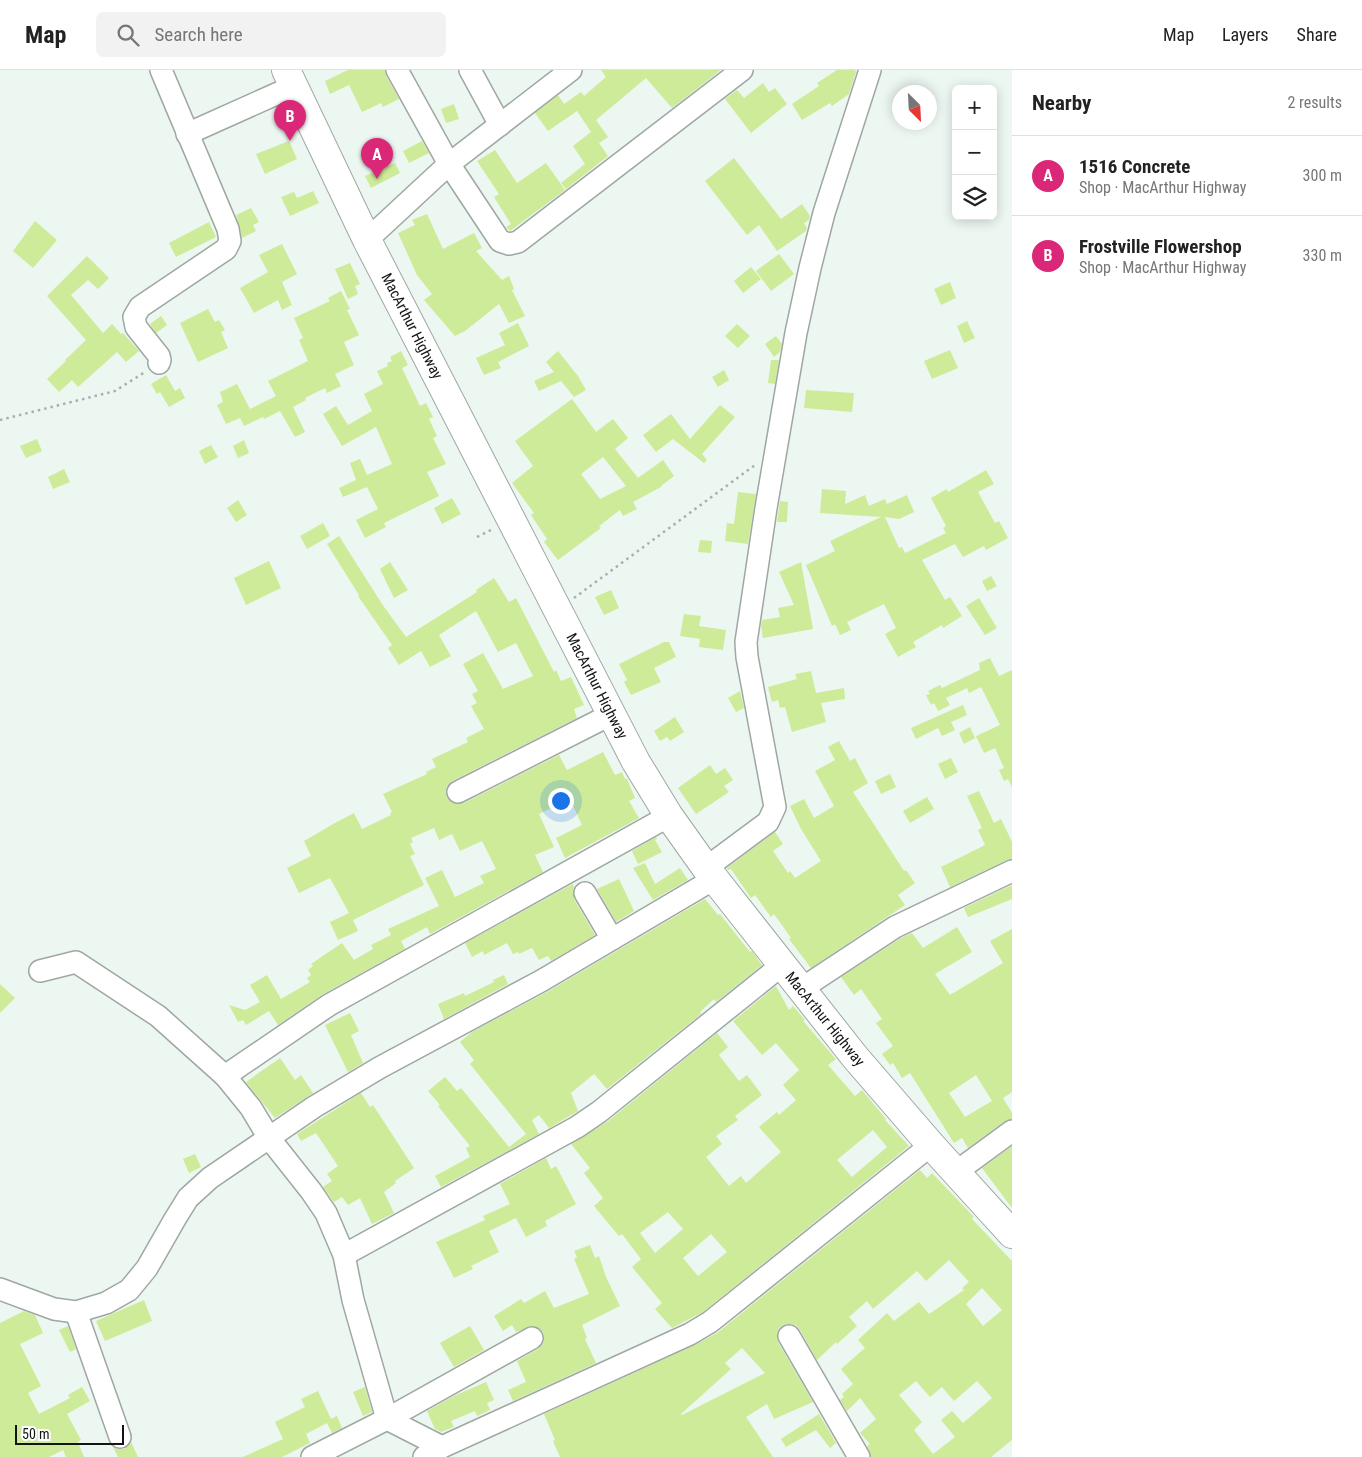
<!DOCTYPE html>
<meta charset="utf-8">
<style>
body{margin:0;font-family:"Roboto Condensed",sans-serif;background:#f2f2f2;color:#222}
.controls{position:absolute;right:15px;top:15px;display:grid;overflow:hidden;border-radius:8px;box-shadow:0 2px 12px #0003}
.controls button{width:45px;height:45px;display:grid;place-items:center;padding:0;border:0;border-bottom:1px solid #e0e0e0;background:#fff;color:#222;font:25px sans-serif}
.compass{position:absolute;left:892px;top:15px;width:45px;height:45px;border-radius:50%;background:#fff;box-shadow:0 2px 12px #0003;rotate:156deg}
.scale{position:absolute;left:15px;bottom:12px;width:109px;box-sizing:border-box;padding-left:5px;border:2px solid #121514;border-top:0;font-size:14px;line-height:18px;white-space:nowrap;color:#121514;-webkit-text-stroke:4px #fff;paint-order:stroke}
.you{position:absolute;left:560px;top:730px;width:18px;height:18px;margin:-12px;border:4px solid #fff;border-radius:50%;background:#1a73e8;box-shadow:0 0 0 8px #1a73e833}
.badge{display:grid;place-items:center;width:32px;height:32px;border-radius:50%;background:#db2777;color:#fff;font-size:16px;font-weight:700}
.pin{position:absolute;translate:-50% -41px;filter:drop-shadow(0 1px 2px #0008)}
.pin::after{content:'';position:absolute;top:26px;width:18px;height:15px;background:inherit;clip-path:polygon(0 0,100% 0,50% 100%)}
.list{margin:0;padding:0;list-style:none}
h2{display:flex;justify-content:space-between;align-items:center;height:65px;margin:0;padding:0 20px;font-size:21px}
h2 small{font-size:16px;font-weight:400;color:#767676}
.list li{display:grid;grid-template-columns:32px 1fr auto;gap:15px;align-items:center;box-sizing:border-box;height:80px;padding:0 20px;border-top:1px solid #e0e0e0}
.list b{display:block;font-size:19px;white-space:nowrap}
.list p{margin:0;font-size:16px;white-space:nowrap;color:#767676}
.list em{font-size:16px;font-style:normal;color:#767676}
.icon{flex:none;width:28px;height:28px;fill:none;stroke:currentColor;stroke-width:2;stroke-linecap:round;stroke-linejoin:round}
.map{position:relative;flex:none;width:1012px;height:1387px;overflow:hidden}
header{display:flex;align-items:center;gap:30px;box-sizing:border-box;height:70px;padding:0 25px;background:#fff;border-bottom:1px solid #e0e0e0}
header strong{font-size:24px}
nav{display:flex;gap:28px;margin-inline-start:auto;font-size:18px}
.search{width:350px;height:45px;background:#f2f2f2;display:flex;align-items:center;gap:12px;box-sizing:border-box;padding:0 18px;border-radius:8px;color:#767676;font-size:19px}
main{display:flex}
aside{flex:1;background:#fff}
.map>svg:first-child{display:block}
.building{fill:#cdeb98;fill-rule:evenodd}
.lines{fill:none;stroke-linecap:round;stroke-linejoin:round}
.minor-casing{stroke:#9ea7a1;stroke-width:24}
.highway-casing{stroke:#9ea7a1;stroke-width:30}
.path{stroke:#a8b0ab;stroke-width:2.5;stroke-dasharray:2.5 4;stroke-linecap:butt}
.minor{stroke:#fff;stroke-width:21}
.highway{stroke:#fff;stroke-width:28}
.labels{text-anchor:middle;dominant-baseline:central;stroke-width:4;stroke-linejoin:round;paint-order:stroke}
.street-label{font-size:15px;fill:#121514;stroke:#fff}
</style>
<header>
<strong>Map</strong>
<div class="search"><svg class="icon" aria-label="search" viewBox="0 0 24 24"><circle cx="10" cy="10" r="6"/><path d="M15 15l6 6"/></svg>Search here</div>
<nav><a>Map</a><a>Layers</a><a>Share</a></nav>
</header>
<main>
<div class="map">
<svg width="1012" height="1387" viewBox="0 0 1012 1387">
<rect width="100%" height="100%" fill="#edf7f1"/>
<g class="building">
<path d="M348 0H385L386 6 399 29 383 37 381 33 362 42 349 15 330 24 325 11Z"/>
<path d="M601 0H721L672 38 646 8 596 50 608 67 599 73 608 86 566 119 561 113 585 94 573 76 591 62 577 41 548 61 535 43 558 25 564 34 581 22 584 26 606 7Z"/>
<path d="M837 0H855L856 2 849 24 832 36 830 33 802 50 792 34 819 16 817 13Z"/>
<path d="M763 13 769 22 775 18 787 34 751 63 725 29 737 20 744 28Z"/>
<path d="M454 34 459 49 446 53 441 39Z"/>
<path d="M289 71 297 89 265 104 256 84Z"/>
<path d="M422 71 429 83 409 93 403 81Z"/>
<path d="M495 80 517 113 546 93 565 120 510 161 506 157 511 154 494 127 499 124 477 91Z"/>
<path d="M734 88 781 149 802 134 810 146 809 150 804 153 807 158 806 161 777 181 759 155 747 165 705 111Z"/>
<path d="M395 93 400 103 371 118 365 106Z"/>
<path d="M313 121 319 133 290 146 281 127 294 122 297 128Z"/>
<path d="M251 138 259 152 253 155 256 161 242 168 236 145Z"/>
<path d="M427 144 443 179 474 163 482 178 476 181 502 210 509 206 514 219 512 220 525 246 509 253 499 234 465 261 455 266 424 230 432 224 417 205 398 163 415 155 412 150Z"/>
<path d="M35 151 57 170 33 198 13 181Z"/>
<path d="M209 152 216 167 176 187 169 173Z"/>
<path d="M282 174 297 204 282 212 292 235 282 240 278 230 254 243 240 218 268 202 259 185Z"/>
<path d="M779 184 794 204 771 221 756 201Z"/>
<path d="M87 186 109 208 98 219 88 210 71 225 103 263 112 254 121 264 123 263 139 281 126 292 117 282 78 317 72 310 59 322 47 309 66 291 65 290 86 270 47 226Z"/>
<path d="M350 193 360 214 355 216 358 224 348 229 335 199Z"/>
<path d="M751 197 761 209 743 223 734 211Z"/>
<path d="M950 212 956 228 941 235 934 219Z"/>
<path d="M341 221 350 239 347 240 359 265 344 272 354 295 335 304 341 316 327 323 325 318 305 328 306 330 293 337 305 362 295 367 280 341 264 349 263 347 244 356 240 348 226 354 217 335 223 332 220 322 237 314 250 339 276 326 268 311 308 291 299 270 303 268 294 248 330 231 328 228Z"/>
<path d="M208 239 215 252 219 250 225 260 221 262 228 278 198 292 180 253Z"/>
<path d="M161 246 167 255 156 263 150 254Z"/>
<path d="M967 251 975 268 964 273 957 256Z"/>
<path d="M518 253 529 276 498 292 501 298 484 305 476 288 505 275 499 263Z"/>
<path d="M737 254 750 266 738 278 725 266Z"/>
<path d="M776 266 782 274 780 282 774 287 765 274Z"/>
<path d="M950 280 958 298 932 309 924 291Z"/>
<path d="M401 281 408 295 402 298 420 336 426 333 433 347 429 349 437 366 433 368 446 394 427 402 439 426 384 453 386 457 365 468 356 450 378 439 367 417 343 427 339 418 356 410 350 393 360 389 367 405 392 394 376 357 342 376 323 344 336 336 348 355 372 341 364 324 383 314 377 301 388 296 387 293 392 291 390 287Z"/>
<path d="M558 281 578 306 586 320 574 327 561 311 539 321 534 311 554 302 546 292Z"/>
<path d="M771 290H779L775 314 768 313Z"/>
<path d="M724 300 729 310 718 317 712 307Z"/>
<path d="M166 305 175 321 180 318 185 328 169 337 160 322 157 324 151 314Z"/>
<path d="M806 320 854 323 852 342 804 338Z"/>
<path d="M572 329 596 362 613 349 628 368 615 379 638 408 663 390 674 406 661 416V417L633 432 637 439 623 446 620 440 599 456 601 458 558 490 544 472 547 469 531 445 534 443 512 413 533 396 515 371ZM603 387 626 416 600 429 581 404Z"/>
<path d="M720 335 735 347 702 384 707 390 704 393 673 369 656 382 643 365 671 344 690 369Z"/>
<path d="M37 369 42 381 26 388 20 376Z"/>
<path d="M244 370 249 383 238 388 233 376Z"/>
<path d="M211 375 218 387 205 394 199 381Z"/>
<path d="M64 399 70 412 53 419 48 407Z"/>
<path d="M986 400 994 414 978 422 995 453 999 451 1008 468 986 480 984 476 963 487 955 474 922 490 945 530 950 527 962 546 943 558 942 555 913 572 916 577 898 587 885 564 896 558 884 534 847 552 851 560 840 565 835 554 832 556 806 495 835 481 830 471 881 447 820 443 822 419 846 421 845 434 865 425 869 436 885 429 887 434 907 425 914 442 899 449 885 447 899 478 902 477 905 483 946 463 943 458 946 456 931 428 947 419 948 422Z"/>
<path d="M738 422 756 424 748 474 725 471 727 453 734 454Z"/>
<path d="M452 428 461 444 442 454 434 438Z"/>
<path d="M238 430 247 445 236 452 227 438Z"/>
<path d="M780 431 788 432 787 452H777Z"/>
<path d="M323 453 330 466 307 479 300 466Z"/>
<path d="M339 466 382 534 406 567 477 522 476 520 494 508 509 532 516 528 554 602 556 600 561 611 571 607 584 635 574 639 577 648 452 711 447 716 446 722 447 728 451 732 457 734 464 733 559 685 567 700 603 682 615 705 622 702 625 709H627L635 728 629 731 639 748 565 788 556 768 582 755 570 729 539 744 554 777 535 785 543 802 430 864 427 857 401 871 405 879 323 924 278 955 269 941 246 955 243 950 238 952 229 935 245 940 260 932 250 915 267 905 281 929 310 912 307 908 311 905 308 900 313 896 311 894 342 873 354 890 373 879 371 875 391 865 388 859 439 836 425 808 442 800 455 827 484 813 480 806 496 799 482 771 460 781 452 764 439 770 434 758 411 768 413 772 410 774 415 784 410 786 424 815 353 850 358 861 338 870 330 852 349 843 330 808 299 823 287 798 311 786 304 771 335 753 354 743 362 759 391 745 390 743 392 742 383 724 427 704 426 702 436 697 432 689 468 672 466 668 484 659 471 636 477 633 472 624 478 621 463 594 483 583 503 619 533 606 516 573 498 582 476 541 439 565 451 586 430 597 421 581 399 595 388 578 392 575 358 526 359 525 327 474Z"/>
<path d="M700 470 712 471 711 483 698 482Z"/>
<path d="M269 491 281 518 246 535 234 508Z"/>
<path d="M390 492 408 520 394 528 380 499Z"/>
<path d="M801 492 813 559 763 568 761 556 762 550 780 547 778 538 794 535 779 502Z"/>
<path d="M991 506 997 516 987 521 982 511Z"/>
<path d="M611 520 619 538 604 545 595 527Z"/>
<path d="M979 528 997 558 985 565 966 536Z"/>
<path d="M684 544 701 546 699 556 726 560 723 580 699 577 700 569 680 566Z"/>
<path d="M664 572H669L676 587 654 598 661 612 631 625 624 612 627 610 619 594Z"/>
<path d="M990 588 999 606 1012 600V717L1008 709 1004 711 999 700 1004 698 995 678 984 683 976 666 1000 655 981 617 969 623 967 618 946 628 950 635 938 641 934 633 931 635 926 625 930 624 928 621 940 615 942 618 980 600 979 593Z"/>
<path d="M811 601 816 623 844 618 845 629 821 633 826 652 792 662 785 637 780 638 778 630 772 632 768 617 797 609 795 604Z"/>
<path d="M740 621 744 638 736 642 728 628Z"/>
<path d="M963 635 967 645 951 652 955 660 942 666 938 658 916 669 911 658Z"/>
<path d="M675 647 684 662 670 671 667 667 660 671 654 661Z"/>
<path d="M970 657 975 668 964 674 959 663Z"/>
<path d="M839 671 850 691 855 688 868 713 853 722 904 801 906 800 915 813 898 825 905 835 811 898 789 869 791 868 774 844 771 847 755 825 751 828 731 799 728 800 727 798 775 762 783 774 773 781 788 803 790 801 795 808 821 791 801 759 790 736 804 729 814 748 834 736 815 701 835 690 828 677Z"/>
<path d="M951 688 958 702 945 709 938 694Z"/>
<path d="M710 695 716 704 725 698 733 710 724 716 729 722 696 744 678 718Z"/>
<path d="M890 704 896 717 881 724 875 711Z"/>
<path d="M979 721 994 753 1001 749 1012 772V789L1007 790 950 817 941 797 985 775 978 760 982 758 967 726Z"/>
<path d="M927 727 934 739 910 753 903 741Z"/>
<path d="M656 767 657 769 655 770 662 782 638 794 632 781Z"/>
<path d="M645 793 655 814 680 798 688 810 653 830 633 798Z"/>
<path d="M619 809 634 841 616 852 597 819Z"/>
<path d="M573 814 574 817 573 823 574 829 595 865 551 891 548 886 539 890 532 878 519 884 518 882 513 884 507 873 484 885 483 881 472 887 465 873Z"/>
<path d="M1012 815V829L968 847 964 838Z"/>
<path d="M705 829 718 845 720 844 750 882 752 881 762 895 716 932 714 929 700 942 701 944 607 1019 594 1004 571 1023 578 1041 549 1058 539 1045 532 1050 539 1064 441 1117 435 1106 470 1087 466 1078 470 1076 438 1036 440 1035 428 1021 445 1007 457 1021 461 1018 509 1077 526 1064 470 994 474 990 460 972 472 962 547 922Z"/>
<path d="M957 857 972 882 935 904 950 925 1003 893 990 871 1012 859V1022L1003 1028 1012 1043V1049L1005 1051 968 1078 962 1068 954 1073 910 1003 902 1008 893 993 890 995 882 984 893 976 876 953 882 949 861 919 854 925 841 907 901 868 912 863 923 878ZM976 1005 992 1031 965 1047 949 1023Z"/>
<path d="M504 905 508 914 444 949 438 934 464 923 465 926 494 912 493 910Z"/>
<path d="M0 914 15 928 0 943Z"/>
<path d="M776 916 789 940 793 936 805 950 803 951 836 989 828 995 855 1026 862 1020 886 1049 885 1050 909 1076 703 1242 672 1258 655 1239 662 1233 632 1197 641 1189 622 1164 619 1166 594 1136 603 1128 584 1103 590 1098 571 1074 607 1052 717 963 728 977 719 985 739 1011 747 1005 762 1025 735 1046 738 1050 716 1066 722 1074 706 1087 729 1116 741 1106 746 1113 781 1082 759 1057 777 1042 779 1045 796 1030 783 1015 799 1000 776 973 762 985 733 951ZM873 1060 887 1077 852 1107 837 1090ZM668 1142 683 1159 655 1183 640 1163ZM711 1164 727 1182 698 1206 683 1188Z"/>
<path d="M350 943 359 961 351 965 363 993 348 1002 325 955Z"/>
<path d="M280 988 295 1010 301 1005 313 1023 275 1048 246 1012Z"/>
<path d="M361 1023 370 1037 373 1035 414 1098 395 1111 396 1113 384 1122 394 1143 372 1154 360 1128 348 1135 342 1127 334 1132 323 1117 332 1111 327 1104 338 1096 316 1063 301 1071 297 1064Z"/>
<path d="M1012 1076V1138L982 1098Z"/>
<path d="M195 1084 201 1097 189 1103 183 1089Z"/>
<path d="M546 1088 551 1099 556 1096 576 1134 545 1151 547 1156 526 1167 516 1148 489 1161 499 1182 471 1196 473 1199 454 1208 436 1172 485 1150 483 1146 510 1134 500 1114Z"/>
<path d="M920 1100 927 1108 932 1103 974 1147 972 1149 1012 1191V1370L991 1387H871L867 1376 870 1374 860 1363 876 1349 860 1328 847 1341 840 1330 844 1327 842 1324 853 1314 841 1299 865 1278 858 1270 887 1243 894 1251 919 1232 929 1244 964 1220 962 1218 969 1212 949 1190 926 1211 917 1201 873 1239 867 1231 849 1247 857 1256 837 1274 836 1272 817 1290 800 1260 796 1255 788 1254 783 1255 778 1259 777 1266 778 1272 813 1332 774 1349 767 1334 746 1347 773 1387H560L553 1371 555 1370 544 1344 695 1275 717 1263ZM982 1218 1002 1240 983 1256 966 1234ZM742 1278 765 1303 682 1345 681 1344 731 1299 725 1293ZM916 1311 930 1327 942 1317 954 1331 977 1311 992 1328 963 1353 952 1341 941 1350 955 1367 933 1384 914 1360 922 1352 899 1325Z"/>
<path d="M590 1175 595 1188 599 1186 606 1207 620 1236 582 1255 587 1268 585 1269 596 1293 513 1331 508 1320 526 1312 517 1291 538 1279 543 1274 544 1268 543 1262 539 1258 533 1256 516 1262 512 1255 503 1261 494 1246 521 1229 524 1233 545 1221 554 1238 589 1224 574 1189 577 1187 574 1181Z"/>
<path d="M144 1230 152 1251 105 1271 96 1251Z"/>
<path d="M24 1241 35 1245 43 1263 20 1274 41 1316 28 1323 39 1344 70 1328 68 1325 82 1317 90 1331 67 1344 81 1370 78 1372 84 1387H66L63 1380 49 1387H0V1253Z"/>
<path d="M68 1256 76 1279 70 1282 59 1260Z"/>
<path d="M470 1256 484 1280 454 1297 440 1273Z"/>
<path d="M486 1312 494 1330 487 1333 490 1340 477 1346 475 1341 451 1351 454 1357 441 1362 435 1359 427 1341 454 1326Z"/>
<path d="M365 1317 372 1342 363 1346 353 1322Z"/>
<path d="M318 1321 331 1349 337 1346 342 1358 332 1363 327 1353 306 1364 310 1373 282 1387H243L283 1369 275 1352 305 1337 301 1329Z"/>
<path d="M819 1344 836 1373 830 1378 816 1360 786 1377 781 1369Z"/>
<path d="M131 1372 138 1387H118L113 1377 118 1379H124Z"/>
</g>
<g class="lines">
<g class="minor-casing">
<g id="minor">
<path d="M397 0 449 94 500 171 509 174 518 172 742 0"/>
<path d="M470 0 500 55"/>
<path d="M187 64 294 16"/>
<path d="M367 170 449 94 571 0"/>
<path d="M159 293 160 290 159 286 136 257 134 247 140 237 226 179 230 171 228 159 161 0"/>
<path d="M458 722 612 644"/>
<path d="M706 798 768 752 775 737 747 587 746 572 766 438 796 263 810 198 824 143 870 0"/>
<path d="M585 823 612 869"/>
<path d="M40 901 76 892 158 946 225 1006 251 1038 269 1068 311 1121 326 1143 344 1185 353 1230 387 1349 312 1387"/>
<path d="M801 919 895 857 1012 801"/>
<path d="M225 1006 329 935 669 746"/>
<path d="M956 1102 1012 1061"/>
<path d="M344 1185 577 1057 599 1042 782 895"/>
<path d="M0 1219 54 1239 76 1242 106 1233 129 1220 147 1198 175 1149 188 1128 210 1108 314 1037 379 998 541 911 714 809"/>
<path d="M76 1242 120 1367"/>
<path d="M789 1266 859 1387"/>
<path d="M387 1349 532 1268"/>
<path d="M387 1349 442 1377"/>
<path d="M424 1387 442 1377 690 1264 710 1252 931 1075"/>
</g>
</g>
<g class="highway-casing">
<path id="highway" d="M286 0 367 170 636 692 669 746 706 798 855 987 931 1075 1012 1164"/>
</g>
<g class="path">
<path d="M0 350 115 321 145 302"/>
<path d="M477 467 493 459"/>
<path d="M574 528 755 395"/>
</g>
<use href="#minor" class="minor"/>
<use href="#highway" class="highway"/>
</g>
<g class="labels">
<g class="street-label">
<text transform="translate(412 256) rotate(63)">MacArthur Highway</text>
<text transform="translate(597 616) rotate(63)">MacArthur Highway</text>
<text transform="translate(825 949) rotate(51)">MacArthur Highway</text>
</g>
</g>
</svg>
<div class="controls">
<button>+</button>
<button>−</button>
<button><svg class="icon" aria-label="layers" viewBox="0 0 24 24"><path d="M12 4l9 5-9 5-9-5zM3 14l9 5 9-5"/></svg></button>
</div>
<svg class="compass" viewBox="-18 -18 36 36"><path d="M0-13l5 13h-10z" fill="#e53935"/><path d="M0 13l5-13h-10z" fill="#767676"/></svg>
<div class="scale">50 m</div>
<div class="you"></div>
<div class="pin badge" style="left:377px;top:109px">A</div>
<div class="pin badge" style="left:290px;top:71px">B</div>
</div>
<aside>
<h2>Nearby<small>2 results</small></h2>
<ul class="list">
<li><span class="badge">A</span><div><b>1516 Concrete</b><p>Shop · MacArthur Highway</p></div><em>300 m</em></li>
<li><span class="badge">B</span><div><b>Frostville Flowershop</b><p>Shop · MacArthur Highway</p></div><em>330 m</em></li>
</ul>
</aside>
</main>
